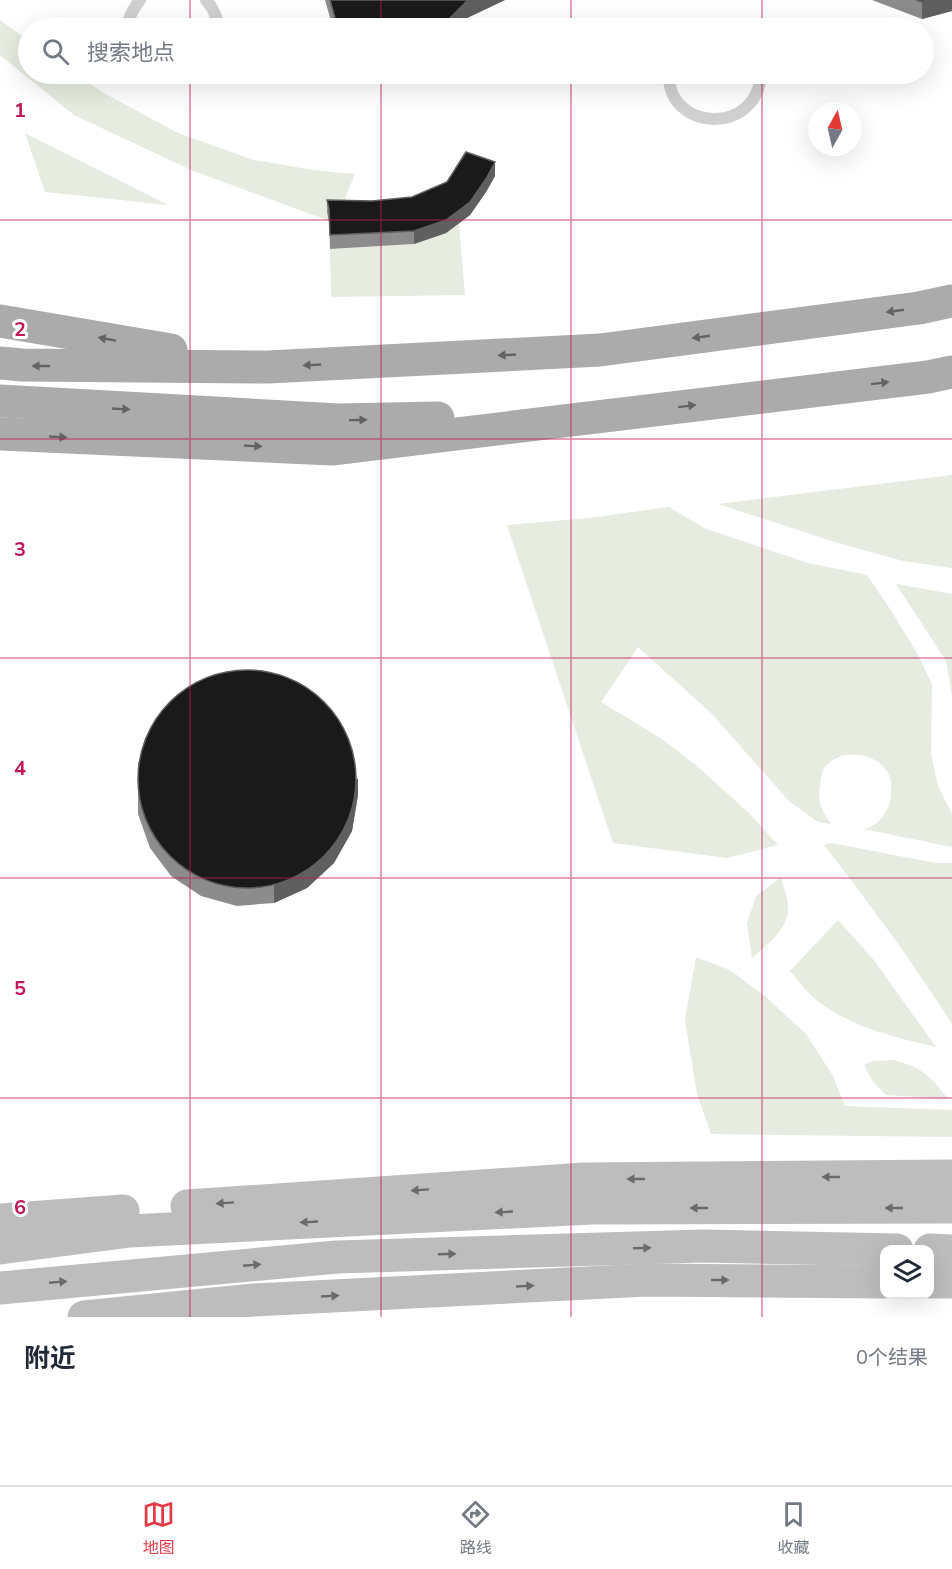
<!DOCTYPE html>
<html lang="zh">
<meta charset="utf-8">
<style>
body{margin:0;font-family:"Nunito Sans","Noto Sans SC",sans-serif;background:#f6f6f7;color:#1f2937}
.controls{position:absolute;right:18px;bottom:18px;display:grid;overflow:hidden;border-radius:12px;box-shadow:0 6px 24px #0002}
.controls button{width:54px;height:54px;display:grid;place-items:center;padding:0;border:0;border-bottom:2px solid #e0e1e3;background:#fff;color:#1f2937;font:30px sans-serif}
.compass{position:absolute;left:808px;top:102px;width:54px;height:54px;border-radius:50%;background:#fff;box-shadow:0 6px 24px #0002;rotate:8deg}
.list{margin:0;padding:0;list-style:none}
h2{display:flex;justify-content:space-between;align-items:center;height:78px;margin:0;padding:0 24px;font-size:26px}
h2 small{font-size:20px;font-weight:400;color:#747a83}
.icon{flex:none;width:33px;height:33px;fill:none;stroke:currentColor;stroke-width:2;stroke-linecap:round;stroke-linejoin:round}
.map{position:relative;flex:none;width:952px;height:1317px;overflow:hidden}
.search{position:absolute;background:#fff;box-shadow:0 6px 24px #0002;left:18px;right:18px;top:18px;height:66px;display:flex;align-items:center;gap:15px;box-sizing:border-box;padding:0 21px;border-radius:33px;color:#747a83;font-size:22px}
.sheet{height:168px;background:#fff}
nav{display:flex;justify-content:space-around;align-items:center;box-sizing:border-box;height:84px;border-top:2px solid #e0e1e3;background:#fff;font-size:16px;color:#747a83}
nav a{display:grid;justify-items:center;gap:3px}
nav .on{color:#e63946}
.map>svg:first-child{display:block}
.green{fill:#e6ecdf}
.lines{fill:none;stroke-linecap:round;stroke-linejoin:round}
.lane{stroke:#d0d0d0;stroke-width:12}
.secondary{stroke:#bdbdbd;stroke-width:33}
.primary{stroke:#ababab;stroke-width:33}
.wall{fill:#8c8c8c}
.shaded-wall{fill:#5f5f5f}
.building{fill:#1a1a1a;stroke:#5f5f5f;stroke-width:1.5}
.oneway{fill:#636363}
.oneway2{fill:#6a6a6a}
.grid{fill:none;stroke:#c2185b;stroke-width:1.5;stroke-opacity:0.55}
.grid-label{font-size:20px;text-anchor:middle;font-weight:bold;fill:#c2185b;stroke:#fff;stroke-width:6;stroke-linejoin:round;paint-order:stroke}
</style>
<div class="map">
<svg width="952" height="1317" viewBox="0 0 952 1317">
<rect width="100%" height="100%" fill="#fff"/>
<g class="green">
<path d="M0 20 28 40V74H75L102 92 178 133 254 160 313 170 355 174 345 198 354 214 327 213 329 221 191 170 74 115 0 55Z"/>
<path d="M25 133 168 205 45 192Z"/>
<path d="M459 223 465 295 331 297 330 249 414 244Z"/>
<path d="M952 475V568L903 561 838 543 718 504Z"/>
<path d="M669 507 706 529 808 563 867 575 890 609 917 653 932 684 931 754 938 786 952 814V847L863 829C866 828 869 828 872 826 880 822 889 810 890 801 891 794 892 784 890 778 882 752 840 746 824 768 821 772 821 780 820 786 817 801 822 811 831 824L818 822 789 801 711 713 638 647 601 702 662 739 697 766 750 814 778 845 727 858 613 843 507 525 588 518Z"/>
<path d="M896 584 952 594V696L946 661Z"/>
<path d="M831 843 936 863H952V1024C913 962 869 903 824 845Z"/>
<path d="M781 877C783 887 789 900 788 910 787 931 766 945 752 958L747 924 756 896Z"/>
<path d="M838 920 873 959 936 1047C894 1037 849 1027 815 999 806 991 798 980 790 971Z"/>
<path d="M696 957 730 970 766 997 806 1034 833 1076 845 1106 952 1110V1137L711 1134 697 1094 685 1020Z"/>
<path d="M894 1060C924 1069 929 1075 948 1099L886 1095 873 1082 864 1065 873 1061Z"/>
</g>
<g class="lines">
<g class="lane">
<path d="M206 0C214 8 217 18 219 28"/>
<path d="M127 28C128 17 133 9 140 0"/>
<path d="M706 28 711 27 722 28"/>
<path d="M154 74C168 78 178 79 191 74"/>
<path d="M669 74C667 131 757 137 761 74"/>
</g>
<g class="secondary">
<path d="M187 1206 584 1179 952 1176"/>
<path d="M0 1220 123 1211"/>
<path d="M0 1248 130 1231 592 1208 952 1207"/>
<path d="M930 1250 952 1251"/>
<path d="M930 1282H952"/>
<path d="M0 1288 337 1257 703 1246 897 1250"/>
<path d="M84 1317 254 1300 647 1280 884 1282"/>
</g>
<g class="primary">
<path d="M0 321 171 350"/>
<path d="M0 363 22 365 268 367 600 350 919 308 952 301"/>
<path d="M0 401 338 420 438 418"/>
<path d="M0 434 332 449 928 377 952 372"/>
</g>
</g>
<g class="wall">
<path d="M325 0H505L467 18 457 28H333Z"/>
<path d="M872 0H952V11L922 19Z"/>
<path d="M495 176 486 192 470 215 446 233 414 244 330 249 329 221 327 213V200L372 201 412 197Z"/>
<path d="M138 762 358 795 352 831 334 863 307 888 274 903 237 906 201 896 171 876 150 848 138 814Z"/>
</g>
<g class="shaded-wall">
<path d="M470 0H505L467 18 457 28H440L467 1Z"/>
<path d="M931 0H952V11L922 19V2Z"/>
<path d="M495 162V176L486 192 470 215 446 233 414 244V231Z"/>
<path d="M358 778V795L352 831 334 863 307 888 274 903V886Z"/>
</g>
<g class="building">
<path d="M330 0H470L467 1 440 28H338Z"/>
<path d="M916 0H931L922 2Z"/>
<path d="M466 152 495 162 486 179 470 202 446 220 414 231 330 235 329 208 327 200 372 201 412 197 447 182Z"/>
<circle cx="247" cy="779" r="109"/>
</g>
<defs><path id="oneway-solid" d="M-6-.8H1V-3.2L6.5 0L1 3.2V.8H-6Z" transform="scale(1.5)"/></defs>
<g class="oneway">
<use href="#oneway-solid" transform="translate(895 311) rotate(172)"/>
<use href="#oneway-solid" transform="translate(701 337) rotate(172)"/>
<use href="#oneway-solid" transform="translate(107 339) rotate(-170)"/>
<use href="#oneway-solid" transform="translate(507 355) rotate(177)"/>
<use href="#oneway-solid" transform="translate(312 365) rotate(177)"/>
<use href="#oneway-solid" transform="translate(41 366) rotate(-180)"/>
<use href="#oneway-solid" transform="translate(880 383) rotate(-7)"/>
<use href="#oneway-solid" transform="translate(687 406) rotate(-7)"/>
<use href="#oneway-solid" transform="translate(121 409) rotate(3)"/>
<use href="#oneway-solid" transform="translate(358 420) rotate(-1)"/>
<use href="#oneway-solid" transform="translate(58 437) rotate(3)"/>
<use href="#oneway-solid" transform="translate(253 446) rotate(3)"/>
</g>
<g class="oneway2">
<use href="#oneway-solid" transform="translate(831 1177) rotate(180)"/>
<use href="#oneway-solid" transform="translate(636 1179) rotate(180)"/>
<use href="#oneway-solid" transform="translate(420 1190) rotate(176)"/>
<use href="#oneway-solid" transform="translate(225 1203) rotate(176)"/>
<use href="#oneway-solid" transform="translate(699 1208) rotate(180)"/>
<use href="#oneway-solid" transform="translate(894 1208) rotate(180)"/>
<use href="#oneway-solid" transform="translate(504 1212) rotate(177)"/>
<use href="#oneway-solid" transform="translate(309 1222) rotate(177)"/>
<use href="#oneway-solid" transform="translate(642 1248) rotate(-2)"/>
<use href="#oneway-solid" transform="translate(447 1254) rotate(-2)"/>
<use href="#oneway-solid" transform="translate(252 1265) rotate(-5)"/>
<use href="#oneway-solid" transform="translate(720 1280)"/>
<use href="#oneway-solid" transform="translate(58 1282) rotate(-5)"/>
<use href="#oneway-solid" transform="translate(525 1286) rotate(-3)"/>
<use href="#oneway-solid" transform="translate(330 1296) rotate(-3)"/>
</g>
<path class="grid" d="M190 0V28M381 0V28M571 0V28M762 0V28M190 74V1317M381 74V1317M571 74V1317M762 74V1317M0 220H952M0 439H952M0 658H952M0 878H952M0 1098H952"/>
<g class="grid-label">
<text x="20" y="117">1</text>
<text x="20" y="336">2</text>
<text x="20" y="556">3</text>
<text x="20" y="775">4</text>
<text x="20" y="995">5</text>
<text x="20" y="1214">6</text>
</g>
</svg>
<div class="controls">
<button><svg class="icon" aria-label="layers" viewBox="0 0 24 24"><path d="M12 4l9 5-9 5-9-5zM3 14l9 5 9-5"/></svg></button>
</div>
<svg class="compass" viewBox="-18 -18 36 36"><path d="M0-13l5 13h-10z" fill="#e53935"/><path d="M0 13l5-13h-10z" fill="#747a83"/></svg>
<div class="search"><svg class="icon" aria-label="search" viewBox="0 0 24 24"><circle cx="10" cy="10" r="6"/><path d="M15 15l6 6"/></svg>搜索地点</div>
</div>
<section class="sheet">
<h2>附近<small>0个结果</small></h2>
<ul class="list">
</ul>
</section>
<nav>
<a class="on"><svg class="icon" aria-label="map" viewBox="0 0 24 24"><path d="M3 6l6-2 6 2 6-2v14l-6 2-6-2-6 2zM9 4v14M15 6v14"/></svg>地图</a>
<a><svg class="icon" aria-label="directions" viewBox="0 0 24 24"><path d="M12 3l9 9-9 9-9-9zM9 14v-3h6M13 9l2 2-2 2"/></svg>路线</a>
<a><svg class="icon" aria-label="saved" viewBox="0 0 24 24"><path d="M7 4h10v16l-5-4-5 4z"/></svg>收藏</a>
</nav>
